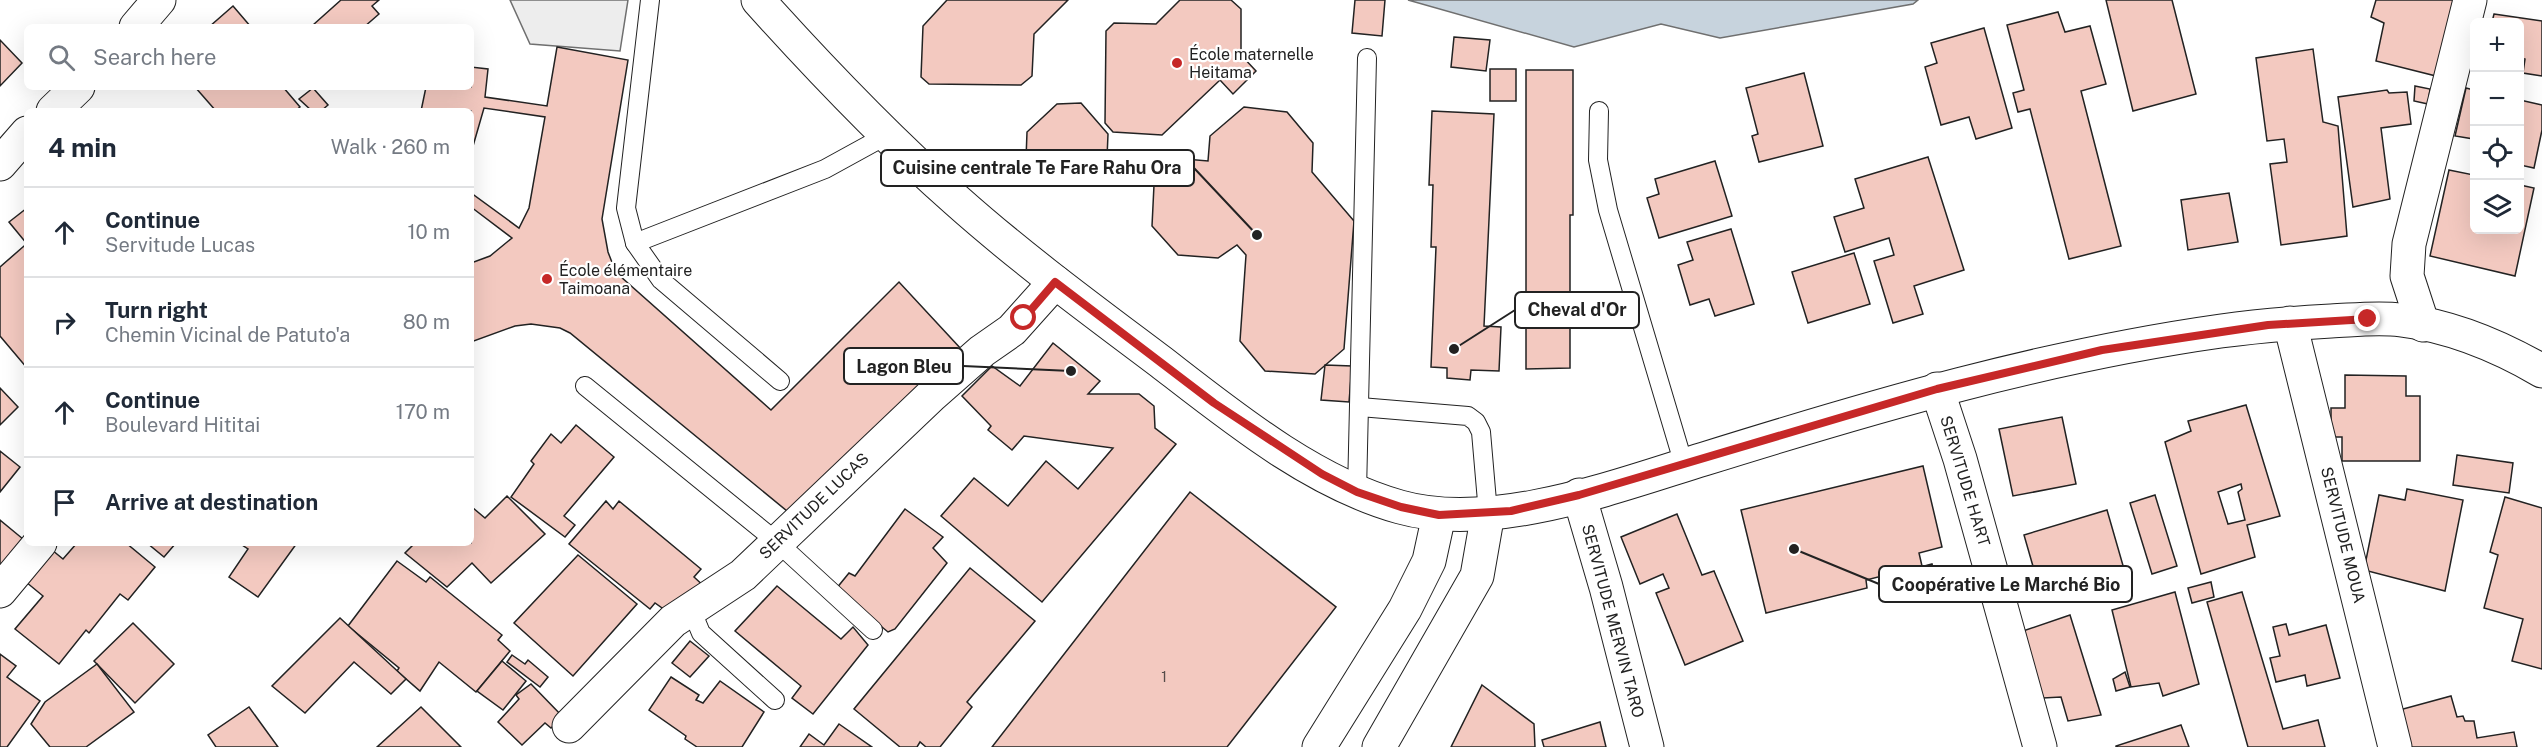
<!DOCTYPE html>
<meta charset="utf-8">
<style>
body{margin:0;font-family:"Public Sans",sans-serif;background:#f2f2f3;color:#1f2937}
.controls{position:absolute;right:18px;top:18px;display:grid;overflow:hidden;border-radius:9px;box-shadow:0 6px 24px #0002}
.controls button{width:54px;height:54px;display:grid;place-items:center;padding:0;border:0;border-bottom:2px solid #e0e1e3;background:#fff;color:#1f2937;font:30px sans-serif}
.stop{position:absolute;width:18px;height:18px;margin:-14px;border:4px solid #c62828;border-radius:50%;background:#fff}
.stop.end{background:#c62828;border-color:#fff;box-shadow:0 2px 6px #0008}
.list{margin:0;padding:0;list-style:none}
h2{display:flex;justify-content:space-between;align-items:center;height:78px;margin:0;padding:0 24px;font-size:26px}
h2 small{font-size:20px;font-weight:400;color:#747a83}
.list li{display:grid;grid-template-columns:39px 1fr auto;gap:18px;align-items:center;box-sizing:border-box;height:90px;padding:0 24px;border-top:2px solid #e0e1e3}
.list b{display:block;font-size:22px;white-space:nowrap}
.list p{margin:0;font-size:20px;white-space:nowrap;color:#747a83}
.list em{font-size:20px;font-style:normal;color:#747a83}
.icon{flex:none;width:33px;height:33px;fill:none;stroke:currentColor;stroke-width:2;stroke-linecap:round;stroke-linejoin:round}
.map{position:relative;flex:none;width:2542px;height:747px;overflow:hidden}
.search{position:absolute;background:#fff;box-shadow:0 6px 24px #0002;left:24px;top:24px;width:450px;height:66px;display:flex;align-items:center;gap:15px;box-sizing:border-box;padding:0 21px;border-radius:9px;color:#747a83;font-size:22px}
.panel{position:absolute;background:#fff;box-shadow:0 6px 24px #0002;left:24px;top:108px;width:450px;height:438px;border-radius:9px}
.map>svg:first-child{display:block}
.parking{fill:#ededed;stroke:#6f6f6f;stroke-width:1.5}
.water{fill:#c7d3dd;stroke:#6f6f6f;stroke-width:1.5}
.building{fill:#f3c9c0;stroke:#222;stroke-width:1.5;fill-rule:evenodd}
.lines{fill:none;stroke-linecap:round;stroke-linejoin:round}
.service-casing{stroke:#222;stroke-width:20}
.minor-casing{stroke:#222;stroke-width:35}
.secondary-casing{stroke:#222;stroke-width:35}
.service{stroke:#fff;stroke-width:18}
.minor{stroke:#fff;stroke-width:33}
.secondary{stroke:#fff;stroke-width:33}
.route{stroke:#c62828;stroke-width:8}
.poi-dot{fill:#c62828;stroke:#fff;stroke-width:2}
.labels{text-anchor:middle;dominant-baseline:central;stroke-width:4.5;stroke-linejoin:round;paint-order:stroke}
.number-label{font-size:14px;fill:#564c4a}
.poi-label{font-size:16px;fill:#222;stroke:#fff;text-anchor:start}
.street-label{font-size:16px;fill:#222;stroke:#fff}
.leader{fill:none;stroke:#222;stroke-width:2}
.callout-dot{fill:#222;stroke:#fff;stroke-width:2}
.callout{fill:#fff;stroke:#222;stroke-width:2}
.callout-label{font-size:18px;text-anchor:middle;font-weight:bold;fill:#222}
</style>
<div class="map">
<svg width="2542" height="747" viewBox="0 0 2542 747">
<rect width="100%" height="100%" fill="#fff"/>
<path class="parking" d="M510 0H628L620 51 530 44Z"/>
<path class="water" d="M1408 0H1918L1913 4 1720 38 1661 24 1574 47Z"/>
<g class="building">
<path d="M341 0H379L372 6 379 14 364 27H315L313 25Z"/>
<path d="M947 0H1068L1034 34 1032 76 1021 85 929 84 921 77 923 26Z"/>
<path d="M1180 0H1231L1241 9V55L1256 71 1233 94 1220 80 1162 135 1113 132 1105 123 1106 31 1114 23 1156 24Z"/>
<path d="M1355 0H1385L1382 36 1352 33Z"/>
<path d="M2106 0H2172L2196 94 2133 111Z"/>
<path d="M2376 0H2454L2436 76 2376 61 2384 23 2371 17Z"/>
<path d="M233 6 251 27H209Z"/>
<path d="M2058 12 2065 32 2090 26 2106 84 2081 91 2121 246 2069 259 2030 109 2018 112 2013 93 2024 90 2007 25Z"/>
<path d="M2494 14 2542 21V76L2523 73 2525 59 2520 58V22H2492Z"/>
<path d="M1984 28 2012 128 1976 139 1969 117 1941 125 1925 67 1937 63 1931 43Z"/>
<path d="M1454 37 1490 40 1486 71 1451 67Z"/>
<path d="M0 40 22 63 0 86Z"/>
<path d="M557 47 628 60 602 219 608 252 613 265 620 276 771 410 899 282 962 350 787 511 570 333 560 328 531 324 515 326 471 342V263L490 256 512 238 471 207V193L519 228 529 208 545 117 484 108 471 153V111H421L426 87H471V67L488 69 485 97 547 106Z"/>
<path d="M2313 49 2323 122 2338 126 2347 236 2281 245 2270 164 2287 162 2284 139 2267 141 2256 58Z"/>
<rect x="1490" y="69" width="26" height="32"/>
<path d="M1526 70H1573V215H1570V368L1526 369Z"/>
<path d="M1804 73 1823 146 1759 162 1752 136 1758 134 1746 88Z"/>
<path d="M2415 86 2430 89 2428 104 2414 101Z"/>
<path d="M195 87H283L300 107 295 111H216Z"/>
<path d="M313 88 328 105 321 111H312L299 99Z"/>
<path d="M2466 88 2474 90V139L2455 136Z"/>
<path d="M2387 90 2389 93 2407 92 2411 124 2381 128 2390 199 2353 207 2338 97Z"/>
<path d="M2520 100 2542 105V130L2534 168 2520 165Z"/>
<path d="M1081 103 1108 134 1107 158 1078 185 1055 186 1026 159 1027 132 1057 104Z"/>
<path d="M1244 107 1287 112 1313 143 1312 172 1354 221 1344 349 1315 374 1265 371 1240 341 1246 255 1237 245 1218 258 1178 255 1152 226 1154 185 1185 159 1208 161 1210 136Z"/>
<path d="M1432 111 1494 114 1484 326 1501 327 1499 371 1471 370 1470 380 1447 378V368L1431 367 1436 247H1431L1433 185H1429Z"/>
<path d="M1928 157 1964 270 1914 286 1923 314 1893 323 1874 261 1894 255 1889 238 1845 252 1834 217 1864 208 1855 179Z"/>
<path d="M1715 161 1732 216 1659 238 1647 198 1659 194 1655 179Z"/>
<path d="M2449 170 2474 175V230H2520V185L2534 188 2515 276 2430 256Z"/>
<path d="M2229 193 2238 242 2188 250 2181 200Z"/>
<path d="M27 208V244L9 222Z"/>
<path d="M1731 229 1754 304 1715 316 1709 299 1690 305 1678 265 1693 260 1687 242Z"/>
<path d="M24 246 27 250V368L0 336V267Z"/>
<path d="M1854 253 1870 304 1808 323 1792 272Z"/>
<path d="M1053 343 1100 381 1088 394H1139L1154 406 1155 428 1176 444 1042 602 941 516 974 478 1008 506 1046 461 1078 489 1113 448 1024 436 1012 450 988 430 991 426 962 396 992 366 1020 386Z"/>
<path d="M1325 365 1352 366 1349 402 1321 400Z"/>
<path d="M2345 375 2406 376V396H2420V461H2342V437H2331V408H2345Z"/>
<path d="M0 388 18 407 0 425Z"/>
<path d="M2246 405 2280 516 2247 525 2255 557 2201 574 2165 442 2191 431 2188 421ZM2241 484 2242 489 2238 492 2245 520 2228 524 2218 492Z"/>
<path d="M2062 417 2076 484 2013 496 1999 429Z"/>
<path d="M576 425 614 457 564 516 575 525 565 537 511 497 534 464 531 461 551 434 561 443Z"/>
<path d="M0 451 20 467 0 492Z"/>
<path d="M2457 455 2513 463 2509 493 2453 485Z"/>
<path d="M1923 466 1942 547 1919 553 1922 566 1866 580 1867 588 1766 613 1741 510Z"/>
<path d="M2407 489 2463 500 2445 591 2364 570 2379 495 2405 500Z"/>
<path d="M1190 492 1336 607 1227 747H992Z"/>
<path d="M2155 495 2177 566 2152 574 2130 503Z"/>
<path d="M507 496 545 534 491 583 472 563 447 587 405 553 415 543H471V510L473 508 485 518Z"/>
<path d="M2505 497 2542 508V669L2512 661 2523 619 2484 608 2498 555 2490 552Z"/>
<path d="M606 501 613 509 619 501 701 569 694 577 708 590 672 615 655 603 650 609 569 544Z"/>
<path d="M905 509 943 537 933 548 947 563 895 629 888 632 836 589 849 573 855 576Z"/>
<path d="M2107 510 2124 569 2041 594 2024 535Z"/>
<path d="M1677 514 1702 575 1714 571 1743 641 1685 665 1656 593 1669 588 1663 574 1640 584 1621 537Z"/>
<path d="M0 520 23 539 0 567Z"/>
<path d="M77 543H126L155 567 128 600 120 594 89 633 86 630 59 664 15 629 43 596 26 582 52 550 63 559Z"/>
<path d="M147 543H176L164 557Z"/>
<path d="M239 543H297L258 597 229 577 248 549Z"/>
<path d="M578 555 637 604 573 676 514 623Z"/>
<path d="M397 561 426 582 430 577 502 635 498 640 510 651 476 692 439 662 420 691 397 671 399 668 348 626Z"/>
<path d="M1932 564 1939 590 1910 599 1902 572Z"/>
<path d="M970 568 1035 621 967 702 972 707 940 747H926L920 742 917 747H900L854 709Z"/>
<path d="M2211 582 2214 597 2192 603 2188 588Z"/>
<path d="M777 586 841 639 853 627 868 645 813 714 792 698 801 686 735 631Z"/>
<path d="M2175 592 2199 684 2163 696 2159 683 2131 687 2112 610Z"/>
<path d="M2242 592 2283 729 2318 720 2325 747H2248L2207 602Z"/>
<path d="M2070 615 2101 715 2068 721 2061 697 2043 698 2023 631Z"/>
<path d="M340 618 406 679 391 694 354 662 305 713 272 686Z"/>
<path d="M133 623 174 664 135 703 94 661Z"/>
<path d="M2286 624 2289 635 2326 625 2340 678 2307 686 2305 675 2276 682 2270 658 2280 656 2273 627Z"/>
<path d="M690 641 709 656 690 677 672 663Z"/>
<path d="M0 654 16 666 7 677 40 701 7 747H0Z"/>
<path d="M512 655 525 664 528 660 548 677 540 687 507 662Z"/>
<path d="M502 661 526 681 503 710 477 691Z"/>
<path d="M97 664 134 712 86 747H50L31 724 45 702Z"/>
<path d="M2125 672 2130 687 2116 691 2113 679Z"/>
<path d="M671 677 699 695 696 700 703 703 720 681 764 712 742 747H697L685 739 686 736 649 710Z"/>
<path d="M531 684 563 717 551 728 545 723 522 745 498 722 519 699 516 695Z"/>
<path d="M1482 685 1534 724 1535 747H1451Z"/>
<path d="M2451 696 2457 717 2463 716 2465 721H2474L2477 738 2514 732 2517 747H2400L2392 712Z"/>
<path d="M249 707 278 747H216L208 735Z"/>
<path d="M421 707 461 747H377Z"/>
<path d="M1600 722 1606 747H1544L1542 740Z"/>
<path d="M839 724 872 747H800L809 734 824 745Z"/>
<path d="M2181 725 2189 747H2116V746Z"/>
</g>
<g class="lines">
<g class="service-casing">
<g id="service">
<path d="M650 0 626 208 635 243 661 280 780 381"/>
<path d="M1599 111 1598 160 1608 210 1684 465"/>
<path d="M635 243 825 169 887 135"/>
<path d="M585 386 777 542 873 630"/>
<path d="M1360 407 1468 416 1476 422 1481 432 1488 513"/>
<path d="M1357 492 1367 58"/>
<path d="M691 609 701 633 775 700"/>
</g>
</g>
<g class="minor-casing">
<g id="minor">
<path d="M136 27 159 0"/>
<path d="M53 111 78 87"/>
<path d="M0 164 27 133"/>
<path d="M2290 323 2395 747"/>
<path d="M2423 325 2407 276 2409 244 2470 0"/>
<path d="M1937 389 1960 459 2040 747"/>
<path d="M1579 495 1606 587 1647 747"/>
<path d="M0 591 40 543"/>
<path d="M569 726 673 621 743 575 932 395 982 351 1012 330 1055 282"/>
</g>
</g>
<g class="secondary-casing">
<g id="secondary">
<path d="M758 0C821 70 886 138 956 200 1021 258 1092 310 1161 362 1232 417 1313 483 1400 507 1492 533 1616 486 1704 459 1874 406 2044 356 2221 331 2258 326 2294 323 2331 321 2354 320 2378 317 2401 320 2451 326 2499 346 2542 371"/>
<path d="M1319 747 1405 609 1429 561 1439 515"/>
<path d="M1379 747 1477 576 1488 513"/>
</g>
</g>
<use href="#service" class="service"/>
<use href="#minor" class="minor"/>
<use href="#secondary" class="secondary"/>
</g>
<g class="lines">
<path class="route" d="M1024 318 1055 282 1214 403 1322 474 1357 492 1401 507 1439 515 1511 511 1579 495 1937 389 2102 350 2268 325 2368 319"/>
</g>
<g class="poi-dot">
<circle cx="1177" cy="63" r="6"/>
<circle cx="547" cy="279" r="6"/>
</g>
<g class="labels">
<g class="number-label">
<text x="1164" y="677">1</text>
</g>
<g class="poi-label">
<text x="1189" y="54">École maternelle<tspan x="1189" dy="18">Heitama</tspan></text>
<text x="559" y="270">École élémentaire<tspan x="559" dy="18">Taimoana</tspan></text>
</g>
<g class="street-label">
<text transform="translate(1965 481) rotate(73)">SERVITUDE HART</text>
<text transform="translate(814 506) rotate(-44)">SERVITUDE LUCAS</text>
<text transform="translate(2343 535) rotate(76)">SERVITUDE MOUA</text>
<text transform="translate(1613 621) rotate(75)">SERVITUDE MERVIN TARO</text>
</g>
</g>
<path class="leader" d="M1257 235L1194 168M1454 349L1515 310M1071 371L963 366M1794 549L1879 584"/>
<g class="callout-dot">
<circle cx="1257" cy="235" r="6"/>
<circle cx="1454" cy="349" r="6"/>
<circle cx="1071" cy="371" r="6"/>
<circle cx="1794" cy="549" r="6"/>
</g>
<g class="callout">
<rect x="881" y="150" width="313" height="36" rx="6"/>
<rect x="1515" y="292" width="124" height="36" rx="6"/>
<rect x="844" y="348" width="119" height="36" rx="6"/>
<rect x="1879" y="566" width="253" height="36" rx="6"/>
</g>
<g class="callout-label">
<text x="1037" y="174">Cuisine centrale Te Fare Rahu Ora</text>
<text x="1577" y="316">Cheval d'Or</text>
<text x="904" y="373">Lagon Bleu</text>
<text x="2006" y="591">Coopérative Le Marché Bio</text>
</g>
</svg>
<div class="controls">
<button>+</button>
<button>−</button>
<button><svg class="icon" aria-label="locate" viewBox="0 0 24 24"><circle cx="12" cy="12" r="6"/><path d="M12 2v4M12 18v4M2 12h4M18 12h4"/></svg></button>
<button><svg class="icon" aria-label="layers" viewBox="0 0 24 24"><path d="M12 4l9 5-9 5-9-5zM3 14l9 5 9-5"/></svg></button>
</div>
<div class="stop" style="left:1024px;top:318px"></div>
<div class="stop end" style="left:2368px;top:319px"></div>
<div class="search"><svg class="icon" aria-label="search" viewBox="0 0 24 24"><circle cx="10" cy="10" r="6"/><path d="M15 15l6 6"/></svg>Search here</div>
<section class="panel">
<h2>4 min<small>Walk · 260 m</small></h2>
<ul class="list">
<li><svg class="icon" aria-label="ahead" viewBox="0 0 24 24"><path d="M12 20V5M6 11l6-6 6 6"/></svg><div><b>Continue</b><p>Servitude Lucas</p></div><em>10 m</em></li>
<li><svg class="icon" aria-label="right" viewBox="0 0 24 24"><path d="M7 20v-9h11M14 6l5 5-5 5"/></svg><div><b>Turn right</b><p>Chemin Vicinal de Patuto'a</p></div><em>80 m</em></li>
<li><svg class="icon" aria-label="ahead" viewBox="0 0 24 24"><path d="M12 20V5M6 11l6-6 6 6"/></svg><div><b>Continue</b><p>Boulevard Hititai</p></div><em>170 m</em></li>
<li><svg class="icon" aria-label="arrive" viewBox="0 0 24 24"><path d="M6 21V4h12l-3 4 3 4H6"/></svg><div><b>Arrive at destination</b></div></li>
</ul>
</section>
</div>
